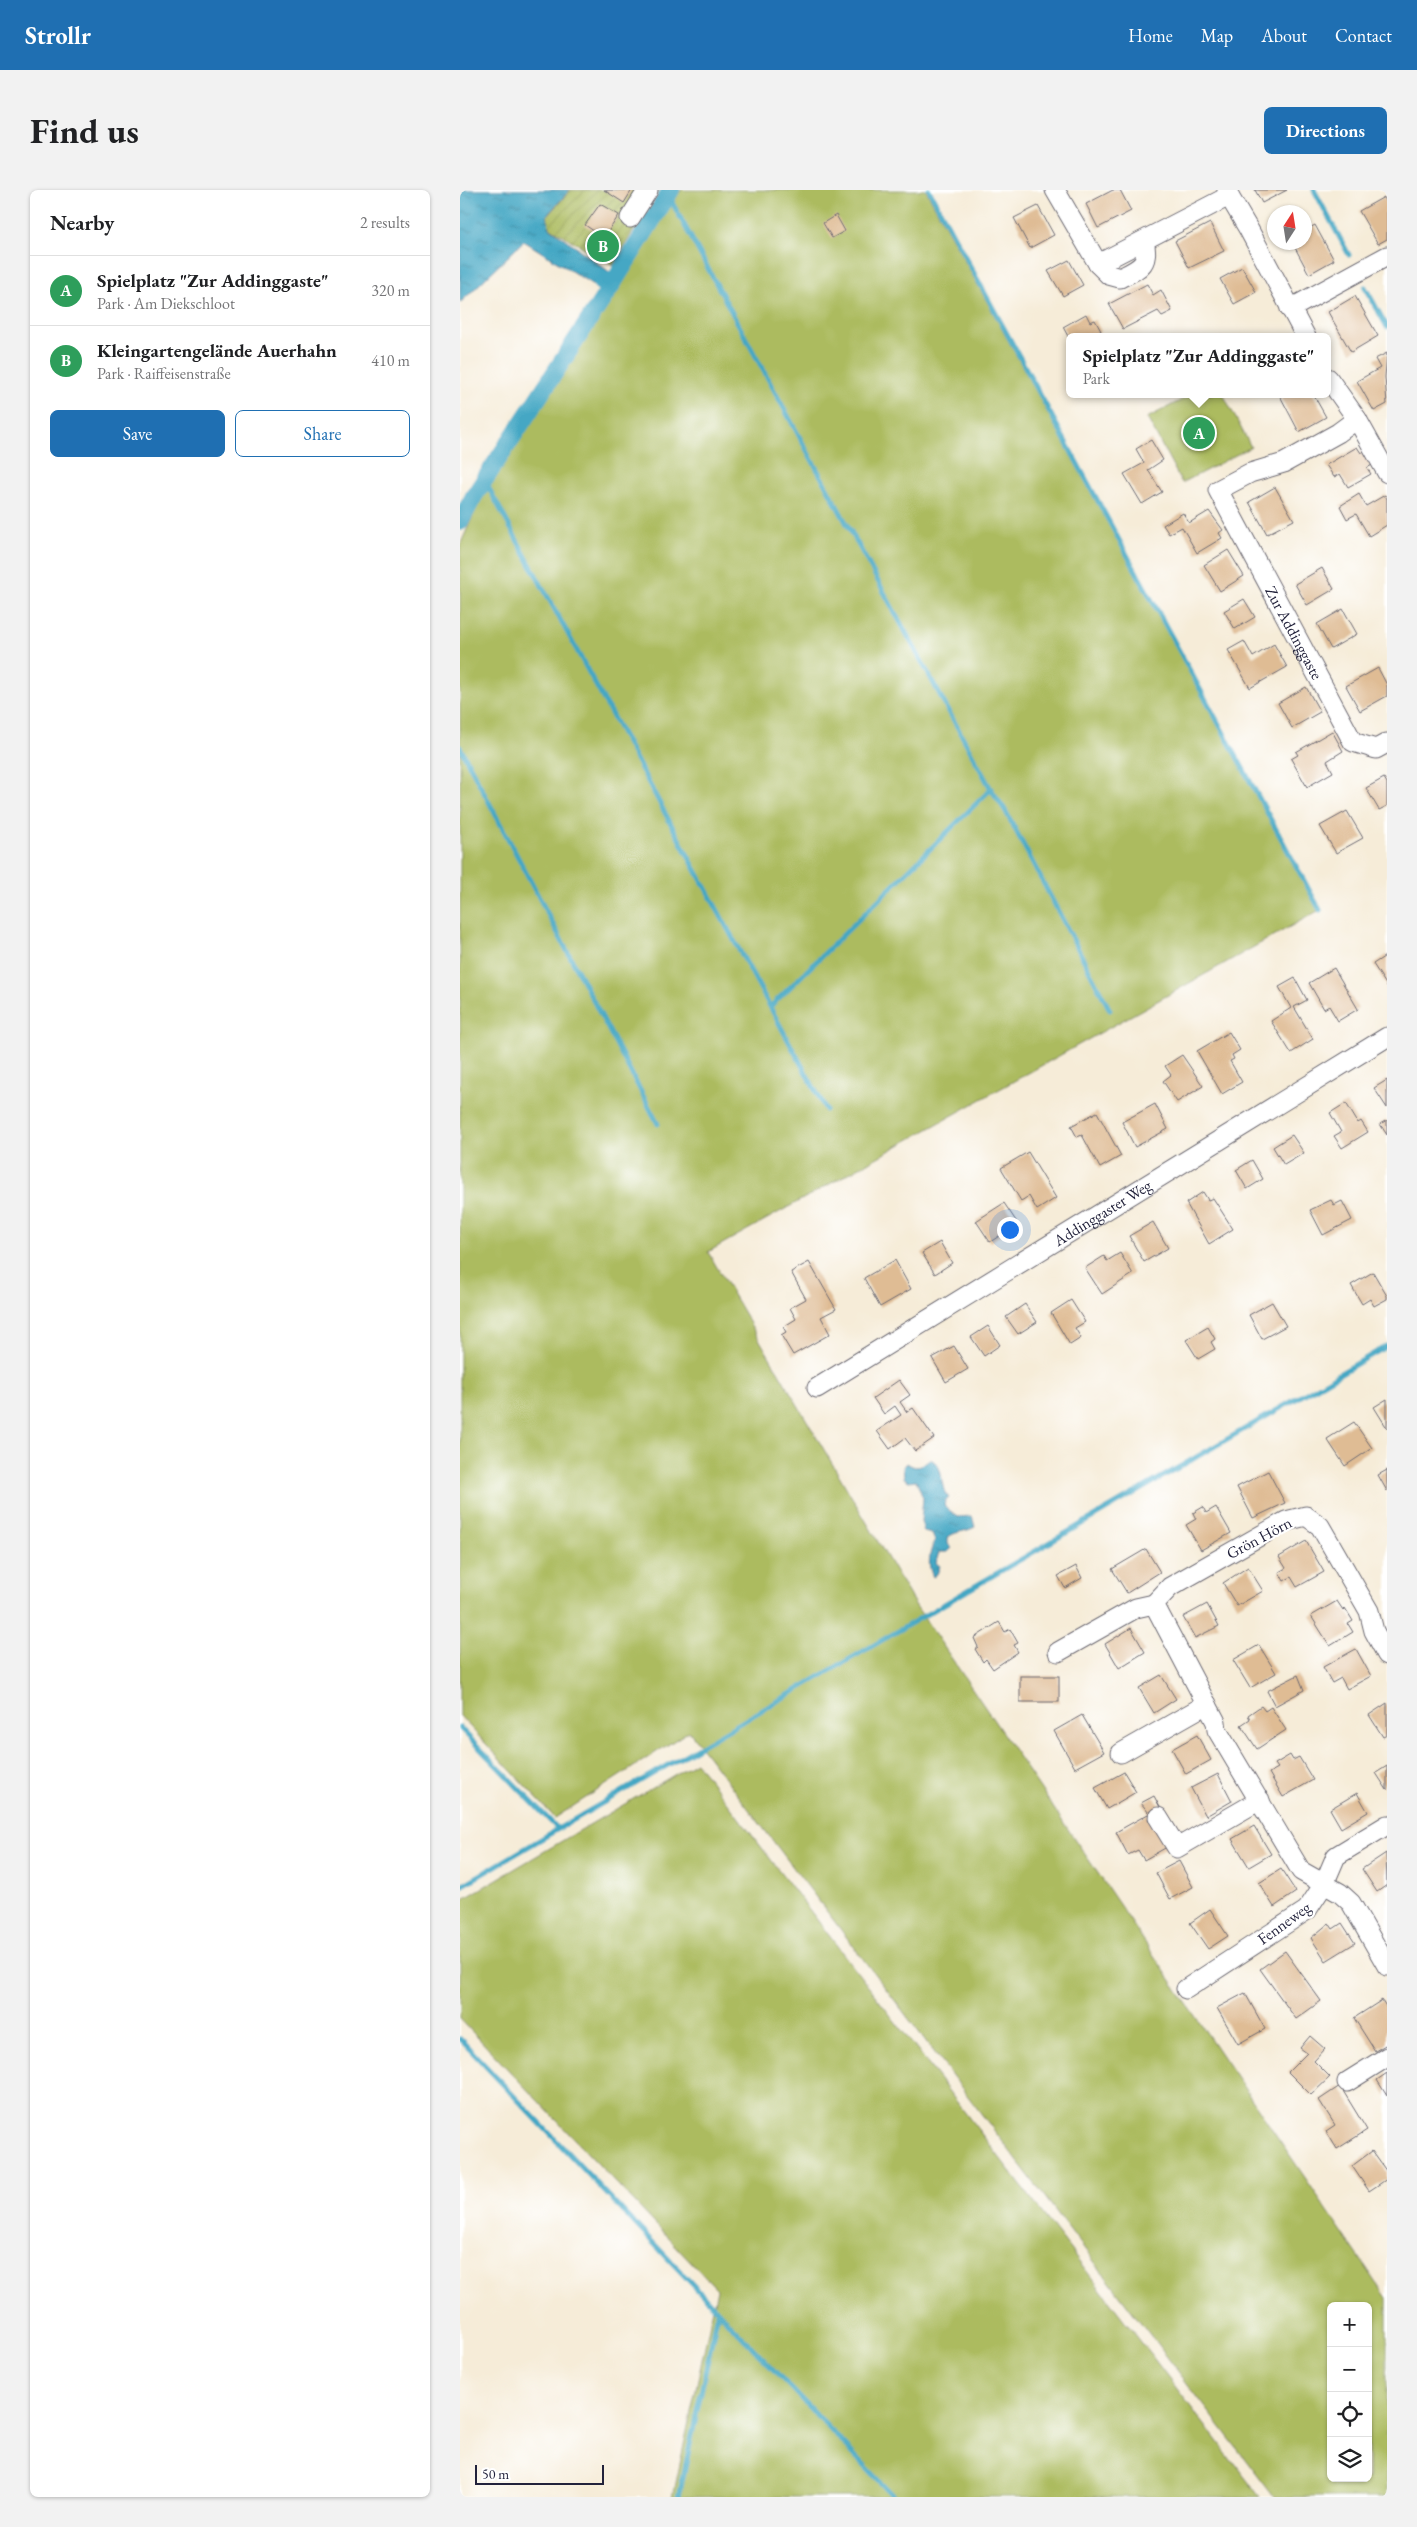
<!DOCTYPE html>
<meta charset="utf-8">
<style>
body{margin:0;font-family:"EB Garamond",serif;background:#f2f2f2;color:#202124}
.controls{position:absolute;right:15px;bottom:15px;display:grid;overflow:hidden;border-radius:8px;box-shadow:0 1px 4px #0004}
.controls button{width:45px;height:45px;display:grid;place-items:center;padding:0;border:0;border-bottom:1px solid #e0e0e0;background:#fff;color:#202124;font:25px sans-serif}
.compass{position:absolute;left:807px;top:15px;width:45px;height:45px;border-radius:50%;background:#fff;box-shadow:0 1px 4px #0004;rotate:12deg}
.scale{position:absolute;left:15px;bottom:12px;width:129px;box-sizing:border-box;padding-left:5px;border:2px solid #22223b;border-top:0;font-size:14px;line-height:18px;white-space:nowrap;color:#22223b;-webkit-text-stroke:4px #fff;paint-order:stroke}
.you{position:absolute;left:549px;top:1039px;width:18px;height:18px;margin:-12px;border:4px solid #fff;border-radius:50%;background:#1a73e8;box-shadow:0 0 0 8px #1a73e833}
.badge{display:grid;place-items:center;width:32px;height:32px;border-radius:50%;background:#1f6fb2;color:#fff;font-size:16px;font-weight:700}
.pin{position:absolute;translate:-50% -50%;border:2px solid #fff;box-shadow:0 1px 5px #0006}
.popup{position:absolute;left:606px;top:143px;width:265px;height:65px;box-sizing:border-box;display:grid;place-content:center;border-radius:8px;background:#fff;filter:drop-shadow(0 1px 4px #0005);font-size:16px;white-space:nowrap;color:#757577}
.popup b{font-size:19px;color:#202124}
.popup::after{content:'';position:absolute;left:50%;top:100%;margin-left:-10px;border:10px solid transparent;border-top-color:#fff}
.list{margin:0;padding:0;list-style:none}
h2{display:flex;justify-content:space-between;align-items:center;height:65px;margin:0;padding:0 20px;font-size:21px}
h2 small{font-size:16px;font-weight:400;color:#757577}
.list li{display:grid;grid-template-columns:32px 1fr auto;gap:15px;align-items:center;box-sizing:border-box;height:70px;padding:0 20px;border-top:1px solid #e0e0e0}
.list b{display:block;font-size:19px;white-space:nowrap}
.list p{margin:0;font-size:16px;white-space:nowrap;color:#757577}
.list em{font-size:16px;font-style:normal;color:#757577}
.actions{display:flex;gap:10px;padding:15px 20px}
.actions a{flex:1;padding:11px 0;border:1px solid #1f6fb2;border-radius:8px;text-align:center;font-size:18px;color:#1f6fb2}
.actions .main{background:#1f6fb2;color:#fff}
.icon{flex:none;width:28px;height:28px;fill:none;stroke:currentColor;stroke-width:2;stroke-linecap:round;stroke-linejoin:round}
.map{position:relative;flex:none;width:927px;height:2307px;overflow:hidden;border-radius:8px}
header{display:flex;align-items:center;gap:30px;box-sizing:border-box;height:70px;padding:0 25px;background:#1f6fb2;color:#fff}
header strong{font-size:24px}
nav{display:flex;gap:28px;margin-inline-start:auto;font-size:18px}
.intro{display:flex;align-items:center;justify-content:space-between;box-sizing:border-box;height:120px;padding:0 30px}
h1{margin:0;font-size:35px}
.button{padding:12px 22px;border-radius:8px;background:#1f6fb2;color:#fff;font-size:18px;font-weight:700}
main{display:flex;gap:30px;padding:0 30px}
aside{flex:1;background:#fff;border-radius:8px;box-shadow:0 1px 4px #0004}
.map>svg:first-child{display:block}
.green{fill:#acbb5e;stroke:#676e4c;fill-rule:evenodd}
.garden{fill:url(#garden-furrows);stroke:#676e4c}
.water{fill:url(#water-ripples);stroke:#336480}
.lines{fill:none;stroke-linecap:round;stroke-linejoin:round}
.stream{stroke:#44a7c4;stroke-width:5}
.canal{stroke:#44a7c4;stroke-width:18}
.building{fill:#dfbc94}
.minor-casing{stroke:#6c6972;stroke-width:21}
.minor{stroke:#fff;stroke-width:19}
.labels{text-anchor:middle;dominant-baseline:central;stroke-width:4.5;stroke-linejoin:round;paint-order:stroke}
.street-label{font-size:16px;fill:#22223b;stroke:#fff}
</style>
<header>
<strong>Strollr</strong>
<nav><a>Home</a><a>Map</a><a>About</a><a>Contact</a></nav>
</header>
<div class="intro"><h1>Find us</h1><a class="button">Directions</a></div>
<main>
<aside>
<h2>Nearby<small>2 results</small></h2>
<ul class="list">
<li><span class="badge" style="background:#2e9e5b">A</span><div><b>Spielplatz &quot;Zur Addinggaste&quot;</b><p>Park · Am Diekschloot</p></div><em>320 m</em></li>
<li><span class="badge" style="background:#2e9e5b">B</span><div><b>Kleingartengelände Auerhahn</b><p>Park · Raiffeisenstraße</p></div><em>410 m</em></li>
</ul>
<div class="actions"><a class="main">Save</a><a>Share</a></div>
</aside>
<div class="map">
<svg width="927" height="2307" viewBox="0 0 927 2307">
<defs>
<pattern id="garden-furrows" width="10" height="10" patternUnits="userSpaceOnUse" patternTransform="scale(1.25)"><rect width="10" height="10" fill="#acbb5e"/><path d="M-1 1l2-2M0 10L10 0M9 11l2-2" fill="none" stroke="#94a053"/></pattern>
<pattern id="water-ripples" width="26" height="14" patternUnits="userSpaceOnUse" patternTransform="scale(1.25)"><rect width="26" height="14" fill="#44a7c4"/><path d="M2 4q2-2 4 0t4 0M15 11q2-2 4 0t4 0" fill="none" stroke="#3888a0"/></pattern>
</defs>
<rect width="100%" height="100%" fill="#fff"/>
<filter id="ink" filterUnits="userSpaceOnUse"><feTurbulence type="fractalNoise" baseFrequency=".02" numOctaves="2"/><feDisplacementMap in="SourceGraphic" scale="10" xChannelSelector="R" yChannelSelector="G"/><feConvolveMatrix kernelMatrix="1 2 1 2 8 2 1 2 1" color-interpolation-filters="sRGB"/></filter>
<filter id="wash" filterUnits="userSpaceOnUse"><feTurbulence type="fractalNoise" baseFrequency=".0096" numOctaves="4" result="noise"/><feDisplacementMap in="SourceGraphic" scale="20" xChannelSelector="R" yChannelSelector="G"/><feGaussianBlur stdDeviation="1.12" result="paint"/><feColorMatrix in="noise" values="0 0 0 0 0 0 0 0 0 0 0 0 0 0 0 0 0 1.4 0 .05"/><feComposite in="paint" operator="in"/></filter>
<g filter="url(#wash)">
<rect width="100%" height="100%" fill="#f6ecd8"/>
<g class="green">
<path d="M221 0H466L860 720 248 1062 454 1413 927 2108V2307H814L229 1541 95 1628 0 1526V355L22 306ZM871 2116H908V2288H871Z"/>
<path d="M733 204H763L791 257 722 293 687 228Z"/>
<path d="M236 1572 800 2307H213L257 2099 0 1829V1711Z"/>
</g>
<path class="garden" d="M110 0H198L153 75 89 37 87 26Z"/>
<g class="water">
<path d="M0 0H110L87 25 89 37 163 92 152 107 64 51 0 113Z"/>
<path d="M470 1269C487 1277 477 1295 489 1308L485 1311 484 1316 498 1327 512 1326 515 1337C506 1342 496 1341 488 1347V1354L492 1358 488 1362H479L476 1373 480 1376 477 1384 473 1387C467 1375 469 1362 475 1351L472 1344 464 1342 461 1331 463 1308 456 1290 449 1291 444 1288 443 1277 447 1273C459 1281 460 1275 470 1269Z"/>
</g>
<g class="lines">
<g class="stream">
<path d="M469 0 860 720"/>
<path d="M854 0 889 65"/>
<path d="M208 5 531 599 311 816"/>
<path d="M905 97 927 137"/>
<path d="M25 291 366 920"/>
<path d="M0 557 198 934"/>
<path d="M531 599 545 620 650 820"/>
<path d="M0 1538 98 1639 927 1156"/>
<path d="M0 1697 98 1639"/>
<path d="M0 1849 434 2307"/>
<path d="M219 2307 258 2122"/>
</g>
<g class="canal">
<path d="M141 92 150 98 211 0"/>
<path d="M0 332 14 306 150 98"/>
</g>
</g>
<g id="blocks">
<g class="building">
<path d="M144 0H172L164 13Z"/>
<path d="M653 0H660L671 21 638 38 626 14Z"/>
<path d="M795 0H827L802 13Z"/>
<path d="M924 7 927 13V49L918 54 899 21Z"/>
<path d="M140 14 159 25 144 48 125 35Z"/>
<path d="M578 16 594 45 570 58 554 28Z"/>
<path d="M376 25 385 41 372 48 363 33Z"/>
<path d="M750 33 764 61 729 78 715 51Z"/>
<path d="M855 35 874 70 849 84 832 52H844V41Z"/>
<path d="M609 70 623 95 603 106 588 81Z"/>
<path d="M782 77 796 102 774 114 760 89Z"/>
<path d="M687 94 693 105 701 100 712 121 702 126 698 121 663 139 649 114Z"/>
<path d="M895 106 918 146 891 162 868 122Z"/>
<path d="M626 124 630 132 635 130 641 141 637 144 639 147H610V150L603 137Z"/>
<path d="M927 163 925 187 927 214 914 221 897 191 920 178 915 169Z"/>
<path d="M819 204H853L866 227 839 242Z"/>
<path d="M691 250 703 270 688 280 702 302 682 314 664 284 684 273 676 259Z"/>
<path d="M897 257 901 263 904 261 912 275 907 278 911 284 888 297 880 284 874 287 866 275Z"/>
<path d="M815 297 834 330 807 344 789 312Z"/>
<path d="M899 304 906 316 925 305 927 309V335L909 346 896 324 887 329 880 316Z"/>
<path d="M749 321 763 340 759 343 762 348 737 363 722 337 709 344 703 335 723 323 729 333Z"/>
<path d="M768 360 784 386 760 401 744 375Z"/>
<path d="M862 378 874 399 847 415 835 394Z"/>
<path d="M784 409 795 427 775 439 764 421Z"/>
<path d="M883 419 897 444 871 459 857 434Z"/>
<path d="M784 451 793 467 814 454 827 477 790 498 768 460Z"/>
<path d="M918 478 927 495V506L900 521 886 496Z"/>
<path d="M846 497 860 522 832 538 818 513Z"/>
<path d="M872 541 883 561 867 571 873 582 847 597 831 569 838 565 836 562Z"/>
<path d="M924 588 927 593V616L919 620 906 598Z"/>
<path d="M887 621 903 648 876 663 860 636Z"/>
<path d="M927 765V796L913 774Z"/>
<path d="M874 778 898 819 878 831 869 816 864 819 849 793Z"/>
<path d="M835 788 847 810 834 817 853 849 831 863 811 831 831 818 819 797Z"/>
<path d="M769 842 780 860 772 865 774 869 770 871 782 892 762 904 737 861Z"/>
<path d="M722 865 743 896 717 912 703 891 711 885 705 876Z"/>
<path d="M927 890V918L914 898Z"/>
<path d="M886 913 898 933 901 931 908 942 882 958 874 946 881 942 870 923Z"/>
<path d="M695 914 708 939 675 957 662 932Z"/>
<path d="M637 922 661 966 640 978 622 945 617 947 611 936Z"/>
<path d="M927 930V945L920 934Z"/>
<path d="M832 945 844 963 824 975 813 957Z"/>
<path d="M568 962 596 1008 577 1020 569 1006 561 1011 541 978Z"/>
<path d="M792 970 803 989 787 999 776 980Z"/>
<path d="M743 1002 748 1010 753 1008 773 1039 749 1054 726 1013Z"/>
<path d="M871 1010 874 1015 882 1011 892 1030 863 1045 850 1020Z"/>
<path d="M544 1013 558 1034 530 1052 516 1031Z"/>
<path d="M693 1032 708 1058 684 1072 669 1046Z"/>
<path d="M480 1052 492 1073 475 1084 462 1063Z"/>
<path d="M660 1063 673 1084 642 1104 625 1078 644 1066 647 1071Z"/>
<path d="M435 1070 451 1099 420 1117 404 1088Z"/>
<path d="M349 1072 376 1119 361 1127 370 1144 333 1165 321 1145 326 1142 323 1137 336 1129 330 1118 346 1109 331 1082Z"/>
<path d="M913 1082 927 1106V1109L914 1116 910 1109 902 1114 891 1095Z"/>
<path d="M611 1110 625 1132 615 1138 621 1148 610 1155 591 1123Z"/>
<path d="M812 1112 826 1136 802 1149 789 1125Z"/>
<path d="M565 1114 577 1132 558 1144 546 1127Z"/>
<path d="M528 1136 540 1155 524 1166 511 1147Z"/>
<path d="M748 1137 755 1149 751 1152 755 1159 738 1169 726 1150Z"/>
<path d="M494 1156 508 1179 486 1192 472 1168Z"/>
<path d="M439 1190 450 1205 440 1212 447 1222 453 1218 474 1248 455 1261 445 1248 430 1259 417 1241 441 1225 435 1216 424 1224 413 1208Z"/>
<path d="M927 1209V1238L914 1217Z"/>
<path d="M894 1232 912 1258 885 1276 867 1249Z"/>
<path d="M927 1280V1301L918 1285Z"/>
<path d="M808 1281 825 1313 793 1328 777 1297Z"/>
<path d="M743 1317 746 1323 756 1317 771 1343 741 1360 726 1335 736 1329 733 1323Z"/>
<path d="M846 1351 864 1382 837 1397 831 1387 824 1391 819 1382 826 1378 819 1367Z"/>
<path d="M686 1359 700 1382 667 1403 652 1379Z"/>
<path d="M616 1376 622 1388 605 1398 598 1386Z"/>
<path d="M788 1377 803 1401 777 1416 763 1393Z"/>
<path d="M877 1411 883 1420 885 1418 893 1431 888 1434 893 1442 870 1456 851 1426Z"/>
<path d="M747 1414 759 1436 735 1448 723 1427Z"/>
<path d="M539 1432 545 1442 550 1439 558 1453 554 1455 558 1462 533 1479 526 1469 523 1472 515 1459 518 1457 514 1448Z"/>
<path d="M671 1438 685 1462 659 1478 645 1454Z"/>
<path d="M799 1455 816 1483 790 1498 773 1470Z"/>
<path d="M896 1459 911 1486 887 1499 881 1488 872 1493 863 1477Z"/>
<path d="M701 1485 716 1509 694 1523 679 1498Z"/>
<path d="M838 1485 844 1500 815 1516 807 1501Z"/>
<rect x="560" y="1486" width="39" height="26"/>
<path d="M927 1513V1545L923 1547 909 1525Z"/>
<path d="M801 1516 805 1521 811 1517 826 1540 797 1559 781 1535 790 1529 788 1525Z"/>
<path d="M622 1525 644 1562 615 1578 594 1541Z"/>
<path d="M737 1545 751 1570 726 1584 712 1559Z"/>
<path d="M830 1565 833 1570 839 1567 853 1590 823 1607 809 1583 818 1578 815 1574Z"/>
<path d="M927 1576V1600L916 1583Z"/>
<path d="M664 1582 676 1602 647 1619 635 1598Z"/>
<path d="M758 1584 772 1611 746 1626 731 1598Z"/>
<path d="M897 1603 908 1622 881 1638 870 1619Z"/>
<path d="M694 1606 702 1621 692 1627 681 1613Z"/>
<path d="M688 1624 707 1657 684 1670 678 1660 668 1665 656 1642Z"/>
<path d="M794 1636 811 1664 789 1677 772 1649Z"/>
<path d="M926 1663 927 1695 917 1702 902 1679Z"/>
<path d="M719 1671 733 1697 710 1709 696 1683Z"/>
<path d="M821 1679 836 1702 814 1717 799 1693Z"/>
<path d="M750 1719 768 1746 748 1759 730 1733Z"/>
<path d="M869 1733 873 1739 882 1733 895 1753 866 1771 851 1748Z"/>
<path d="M825 1761 861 1811 836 1829 800 1779Z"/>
<path d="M785 1803 805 1839 778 1854 757 1818Z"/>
<path d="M922 1810 927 1818V1854L915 1861 894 1828Z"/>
<path d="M850 1846 865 1859 854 1871 870 1887 851 1905 828 1882 847 1863 840 1858Z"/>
<path d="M927 1883V1906L917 1890Z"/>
<path d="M880 1896 907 1940 877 1959 866 1941 875 1935 859 1910Z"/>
<path d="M912 1961 927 1982V1989L909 2001 892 1976Z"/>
</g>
</g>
</g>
<g filter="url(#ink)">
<use href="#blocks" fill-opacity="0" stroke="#6c6972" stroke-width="1"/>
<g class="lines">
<g class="minor-casing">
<g id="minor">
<path d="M595 0 638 74 649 85 660 88C680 78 690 75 684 51"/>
<path d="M767 0 769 6 789 40 846 147"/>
<path d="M170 28 188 0"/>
<path d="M638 74 769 6"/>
<path d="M830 119 927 66"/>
<path id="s1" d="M868 188 897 229 878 243 824 273 790 283 758 300 893 552 916 559 927 553"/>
<path d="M897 229 927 283"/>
<path id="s2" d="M357 1198 927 847"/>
<path d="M598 1462 676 1418 694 1414"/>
<path d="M927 1465 914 1441 909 1421 860 1336 846 1326 826 1331 710 1397 694 1414 756 1532 757 1540 841 1681 880 1703 891 1713 927 1776"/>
<path d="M661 1563 747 1514"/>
<path d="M698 1627 717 1658 800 1610"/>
<path d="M726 1799 847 1720 864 1694 876 1666 927 1635"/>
<path d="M887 1892 927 1867"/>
</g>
</g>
<use href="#minor" class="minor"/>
</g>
</g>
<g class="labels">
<g class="street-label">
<text stroke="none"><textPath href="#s1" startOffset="369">Zur Addinggaste</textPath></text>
<text stroke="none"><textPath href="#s2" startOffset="335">Addinggaster Weg</textPath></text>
<text transform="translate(799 1348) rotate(-28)">Grön Hörn</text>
<text transform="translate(824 1733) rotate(-36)">Fenneweg</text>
</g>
</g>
</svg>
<div class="controls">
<button>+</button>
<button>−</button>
<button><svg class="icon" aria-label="locate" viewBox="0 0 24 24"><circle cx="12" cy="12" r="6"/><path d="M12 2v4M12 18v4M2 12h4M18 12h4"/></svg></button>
<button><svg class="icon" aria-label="layers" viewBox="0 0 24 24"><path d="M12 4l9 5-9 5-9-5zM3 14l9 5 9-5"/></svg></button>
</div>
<svg class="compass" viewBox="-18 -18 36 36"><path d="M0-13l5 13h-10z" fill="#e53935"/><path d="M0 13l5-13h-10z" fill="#757577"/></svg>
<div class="scale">50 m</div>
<div class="you"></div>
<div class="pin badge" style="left:739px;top:243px;background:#2e9e5b">A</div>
<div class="popup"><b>Spielplatz &quot;Zur Addinggaste&quot;</b>Park</div>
<div class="pin badge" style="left:143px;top:56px;background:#2e9e5b">B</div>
</div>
</main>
